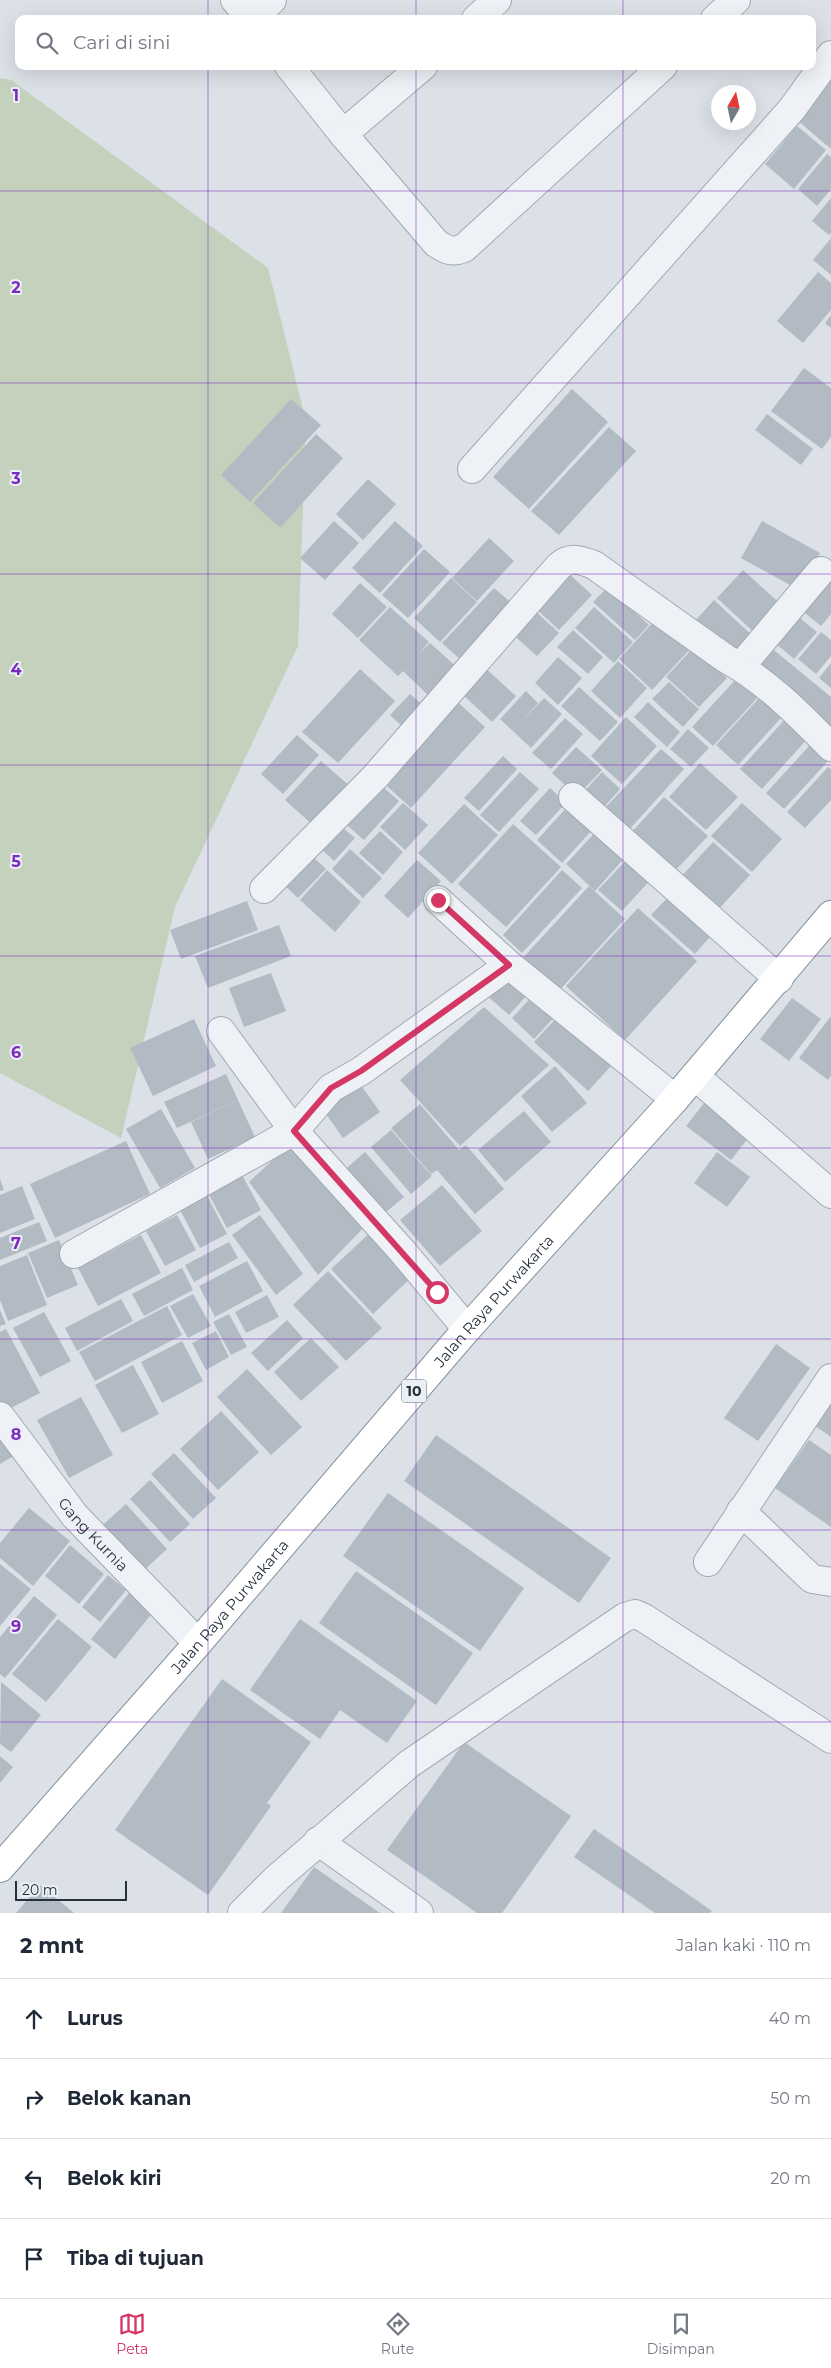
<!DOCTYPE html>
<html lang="id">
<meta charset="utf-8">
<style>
body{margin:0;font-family:Montserrat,sans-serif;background:#f2f2f3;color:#1f2937}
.compass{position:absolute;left:711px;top:85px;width:45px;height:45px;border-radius:50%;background:#fff;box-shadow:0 5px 20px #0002;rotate:9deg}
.scale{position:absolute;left:15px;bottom:12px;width:112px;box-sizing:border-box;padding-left:5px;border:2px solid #25313d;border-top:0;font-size:14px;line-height:18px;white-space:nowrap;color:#25313d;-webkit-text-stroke:4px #eaf0f4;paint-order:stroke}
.stop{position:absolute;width:15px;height:15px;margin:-11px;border:4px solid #d53765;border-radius:50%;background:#fff}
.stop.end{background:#d53765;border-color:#fff;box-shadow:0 1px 5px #0008}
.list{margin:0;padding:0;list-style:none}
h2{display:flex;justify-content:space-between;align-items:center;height:65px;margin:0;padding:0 20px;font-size:21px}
h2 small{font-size:16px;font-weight:400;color:#747a83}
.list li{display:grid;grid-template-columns:32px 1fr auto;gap:15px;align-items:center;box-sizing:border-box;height:80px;padding:0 20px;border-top:1px solid #e0e1e3}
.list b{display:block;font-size:19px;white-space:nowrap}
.list em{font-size:16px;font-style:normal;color:#747a83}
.icon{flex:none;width:28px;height:28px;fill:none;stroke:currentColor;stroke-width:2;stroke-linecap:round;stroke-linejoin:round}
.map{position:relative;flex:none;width:831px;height:1913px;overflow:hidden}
.search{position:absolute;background:#fff;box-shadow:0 5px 20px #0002;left:15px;right:15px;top:15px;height:55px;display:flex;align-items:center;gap:12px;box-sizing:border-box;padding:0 18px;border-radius:10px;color:#747a83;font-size:19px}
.sheet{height:385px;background:#fff}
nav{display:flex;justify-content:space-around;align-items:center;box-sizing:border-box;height:70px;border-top:1px solid #e0e1e3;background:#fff;font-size:14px;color:#747a83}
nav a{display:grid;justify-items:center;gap:2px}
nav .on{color:#d53765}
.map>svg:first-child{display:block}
.green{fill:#c4d1bc}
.building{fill:#b2bbc4}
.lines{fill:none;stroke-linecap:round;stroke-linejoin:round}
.minor-casing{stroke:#a1a9b1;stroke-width:30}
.highway-casing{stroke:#82919e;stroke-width:30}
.minor{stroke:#eef1f5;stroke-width:28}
.highway{stroke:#fff;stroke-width:28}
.route{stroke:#d53765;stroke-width:6}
.grid{fill:none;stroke:#7b2cbf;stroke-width:1;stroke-opacity:0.55}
.labels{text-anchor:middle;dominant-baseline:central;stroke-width:4;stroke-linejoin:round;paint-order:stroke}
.shield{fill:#eaf0f4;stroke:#606a74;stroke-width:1}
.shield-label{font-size:14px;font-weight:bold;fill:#25313d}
.street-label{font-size:15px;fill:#25313d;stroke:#eaf0f4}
.grid-label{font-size:16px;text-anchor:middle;font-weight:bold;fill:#7b2cbf;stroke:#eaf0f4;stroke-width:4;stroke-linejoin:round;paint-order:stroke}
</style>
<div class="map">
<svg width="831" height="1913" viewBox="0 0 831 1913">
<rect width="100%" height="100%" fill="#dbe1e7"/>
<path class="green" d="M0 78 11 80 268 268 306 421 298 646 175 907 121 1138 0 1073Z"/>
<g class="building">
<path d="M831 77V149L796 119Z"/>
<path d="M797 126 826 150 794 189 765 164Z"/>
<path d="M827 154 831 157V189L817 206 798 189Z"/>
<path d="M831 198V233L829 235 812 221Z"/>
<path d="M831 238V275L813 260Z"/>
<path d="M818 272 831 283V310L803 343 777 321Z"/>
<path d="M831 315V328L825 323Z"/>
<path d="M804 368 831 388V437L822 449 771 411Z"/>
<path d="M572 389 608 422 529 509 493 477Z"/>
<path d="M291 399 321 425 250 502 221 475Z"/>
<path d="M767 414 813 449 801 465 755 430Z"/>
<path d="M609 427 636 451 559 535 531 511Z"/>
<path d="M316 434 343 458 280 528 253 503Z"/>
<path d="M368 479 396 504 363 540 336 514Z"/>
<path d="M334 521 359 543 325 580 300 558Z"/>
<path d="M395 521 423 546 380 593 352 568Z"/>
<path d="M762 521 820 553 799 590 741 558Z"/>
<path d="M489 538 514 561 477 601 452 578Z"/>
<path d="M424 549 450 572 408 618 382 595Z"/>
<path d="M565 570 592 595 559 630 533 606Z"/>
<path d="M743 570 784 607 758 636 717 598Z"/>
<path d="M831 571V614L821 626 800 609Z"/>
<path d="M451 578 477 602 440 642 414 618Z"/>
<path d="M360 583 387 607 358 638 332 614Z"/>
<path d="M494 588 513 604 461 660 442 643Z"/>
<path d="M607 588 649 625 635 640 593 602Z"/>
<path d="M714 600 756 639 736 661 694 622Z"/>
<path d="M390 607 429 642 419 654 430 643 459 669 432 699 403 671 398 676 359 640Z"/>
<path d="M594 607 633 642 614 663 575 628Z"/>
<path d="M532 608 559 633 537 656 510 632Z"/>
<path d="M796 615 817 632 794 659 774 642Z"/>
<path d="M658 617 692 647 652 690 619 659Z"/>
<path d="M573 630 603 657 588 674 557 647Z"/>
<path d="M821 632 831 640V656L816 674 798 659Z"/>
<path d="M769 646 831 697V730L753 665Z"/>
<path d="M693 648 727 678 699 707 666 677Z"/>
<path d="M558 657 582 678 558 705 535 683Z"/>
<path d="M618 661 647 688 620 718 591 691Z"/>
<path d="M831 663V688L819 678Z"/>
<path d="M482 665 516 696 492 722 459 691Z"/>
<path d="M360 669 395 701 338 763 302 732Z"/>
<path d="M738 677 759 696 713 746 692 727Z"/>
<path d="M669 682 699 709 683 727 652 699Z"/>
<path d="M579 687 618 722 600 741 561 706Z"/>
<path d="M526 691 538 703 521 722 544 698 562 714 531 748 500 719Z"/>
<path d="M410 694 426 708 406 730 390 715Z"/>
<path d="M452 697 485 727 411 808 378 778Z"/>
<path d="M760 697 782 717 738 765 716 745Z"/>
<path d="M648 702 680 732 667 747 634 717Z"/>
<path d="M626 717 657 746 622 784 591 756Z"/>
<path d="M787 717 809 737 762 789 740 769Z"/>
<path d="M565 718 583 734 551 769 532 753Z"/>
<path d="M688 729 709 748 691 767 670 749Z"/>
<path d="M297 735 319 755 283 794 261 774Z"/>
<path d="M810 745 828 761 784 809 766 793Z"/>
<path d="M576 747 602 770 577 796 552 773Z"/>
<path d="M661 749 684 769 627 832 603 810Z"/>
<path d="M503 756 517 769 479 811 464 798Z"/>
<path d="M321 761 352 788 316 828 285 800Z"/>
<path d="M700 763 738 797 706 830 669 797Z"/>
<path d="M828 767 831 769V800L805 828 787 812Z"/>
<path d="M520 772 539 789 499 832 480 815Z"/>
<path d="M602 772 620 789 599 813 580 796Z"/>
<path d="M376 781 399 801 364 840 340 819Z"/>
<path d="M550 788 566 803 536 835 520 821Z"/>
<path d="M664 797 708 836 671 875 628 836Z"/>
<path d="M403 803 428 825 405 850 380 827Z"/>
<path d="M742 803 782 839 752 872 711 836Z"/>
<path d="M464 804 498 835 452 884 418 853Z"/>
<path d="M570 804 595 827 562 863 537 840Z"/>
<path d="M336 822 355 838 334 861 316 844Z"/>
<path d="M513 824 561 867 506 927 458 884Z"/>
<path d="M600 827 629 853 595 891 566 864Z"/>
<path d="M380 831 403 852 383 875 359 853Z"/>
<path d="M713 842 750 875 715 913 678 880Z"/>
<path d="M350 849 382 878 363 898 332 869Z"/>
<path d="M305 850 326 869 298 898 278 879Z"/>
<path d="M631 855 654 876 622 911 598 890Z"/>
<path d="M417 860 441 881 408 918 384 896Z"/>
<path d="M327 870 361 902 335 932 300 900Z"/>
<path d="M562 870 582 888 522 953 503 935Z"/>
<path d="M589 886 625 919 557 993 521 960Z"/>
<path d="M673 892 715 931 695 954 651 915Z"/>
<path d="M247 901 258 930 181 959 170 930Z"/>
<path d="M638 908 697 961 625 1040 566 986Z"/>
<path d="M279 925 291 956 208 988 195 956Z"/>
<path d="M506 971 530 992 509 1015 485 994Z"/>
<path d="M271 973 286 1011 244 1027 229 988Z"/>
<path d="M537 991 560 1011 534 1039 512 1018Z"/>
<path d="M792 998 821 1019 789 1061 760 1039Z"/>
<path d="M484 1007 549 1065 460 1146 400 1080Z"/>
<path d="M561 1013 613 1064 588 1091 534 1042Z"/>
<path d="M831 1016V1076L828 1080 799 1058Z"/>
<path d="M194 1019 216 1066 153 1096 130 1048Z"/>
<path d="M555 1066 587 1103 552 1132 521 1096Z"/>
<path d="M226 1074 238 1100 177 1128 164 1102Z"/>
<path d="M358 1081 380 1112 343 1138 321 1107Z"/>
<path d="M238 1100 255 1137 208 1159 191 1122Z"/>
<path d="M705 1102 750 1136 731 1160 686 1126Z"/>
<path d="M420 1104 459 1150 466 1145 504 1189 475 1214 437 1170 431 1174 391 1128Z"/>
<path d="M161 1109 195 1168 160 1188 126 1129Z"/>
<path d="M524 1111 551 1142 505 1182 478 1150Z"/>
<path d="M391 1130 432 1176 411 1194 371 1147Z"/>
<path d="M126 1141 150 1194 55 1238 30 1184Z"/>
<path d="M292 1142 368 1223 318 1275 249 1182Z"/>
<path d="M365 1152 404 1197 380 1217 342 1172Z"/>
<path d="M717 1152 750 1177 727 1207 694 1183Z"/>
<path d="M241 1173 261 1210 227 1228 207 1191Z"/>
<path d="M0 1179 4 1190 0 1191Z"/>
<path d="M442 1185 482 1231 440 1266 400 1220Z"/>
<path d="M22 1186 35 1219 0 1233V1195Z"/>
<path d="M204 1190 227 1234 200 1248 177 1204Z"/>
<path d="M177 1215 196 1250 165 1266 146 1231Z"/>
<path d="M260 1215 303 1274 276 1295 232 1235Z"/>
<path d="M39 1222 47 1241 0 1260V1238Z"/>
<path d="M373 1230 414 1275 373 1314 331 1269Z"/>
<path d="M141 1235 161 1273 98 1306 78 1268Z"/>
<path d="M59 1240 78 1285 47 1298 28 1253Z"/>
<path d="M229 1242 238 1258 194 1282 185 1265Z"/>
<path d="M27 1255 47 1305 8 1321 0 1300V1266Z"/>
<path d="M247 1261 263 1291 215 1317 199 1286Z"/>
<path d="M182 1268 193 1290 144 1316 132 1294Z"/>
<path d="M328 1271 382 1328 346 1361 293 1305Z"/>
<path d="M193 1294 211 1326 188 1338 170 1306Z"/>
<path d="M267 1295 279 1317 246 1333 235 1312Z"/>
<path d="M121 1299 133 1321 77 1351 65 1328Z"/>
<path d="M167 1306 182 1335 95 1381 79 1352Z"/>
<path d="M0 1310 6 1324 0 1326Z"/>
<path d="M44 1312 71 1361 40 1377 13 1328Z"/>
<path d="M229 1314 247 1347 231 1355 213 1322Z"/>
<path d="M287 1320 303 1338 268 1371 251 1353Z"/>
<path d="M6 1329 40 1393 3 1412 0 1406V1332Z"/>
<path d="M216 1331 229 1357 206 1370 192 1343Z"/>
<path d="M311 1338 339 1367 301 1401 274 1372Z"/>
<path d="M182 1341 203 1381 162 1403 141 1362Z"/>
<path d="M776 1344 810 1368 758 1441 724 1418Z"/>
<path d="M133 1365 159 1414 122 1433 95 1385Z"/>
<path d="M247 1369 302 1427 271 1455 217 1397Z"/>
<path d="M81 1397 113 1455 69 1478 37 1420Z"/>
<path d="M831 1397V1437L812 1424Z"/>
<path d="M221 1411 259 1452 218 1490 180 1449Z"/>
<path d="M0 1431 17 1454 0 1464Z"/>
<path d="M436 1435 611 1558 579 1603 404 1481Z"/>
<path d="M809 1440 831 1455V1527L775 1488Z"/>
<path d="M174 1453 216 1498 193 1519 151 1474Z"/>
<path d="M150 1480 190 1524 170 1542 130 1499Z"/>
<path d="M388 1493 524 1588 480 1651 343 1556Z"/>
<path d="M126 1504 167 1549 139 1575 97 1530Z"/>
<path d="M29 1508 70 1541 33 1586 0 1558V1543Z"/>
<path d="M70 1545 104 1574 79 1604 45 1576Z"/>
<path d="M0 1564 31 1589 0 1626Z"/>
<path d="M356 1571 473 1653 436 1705 319 1623Z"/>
<path d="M108 1575 126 1590 100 1622 82 1607Z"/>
<path d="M130 1592 154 1611 115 1659 91 1639Z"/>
<path d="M34 1596 57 1615 5 1678 0 1674V1637Z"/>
<path d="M58 1619 92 1647 46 1702 12 1674Z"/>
<path d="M300 1619 417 1701 387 1743 340 1710 320 1739 250 1690Z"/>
<path d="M222 1679 311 1742 267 1803 271 1806 208 1895 115 1830Z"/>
<path d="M1 1682 41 1715 11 1752 0 1744Z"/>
<path d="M464 1742 571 1816 502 1913H477L387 1850Z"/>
<path d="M0 1756 13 1767 0 1783Z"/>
<path d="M594 1829 712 1911 710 1913H655L574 1857Z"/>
<path d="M314 1867 380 1913H281Z"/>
<path d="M40 1885 74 1913H16Z"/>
</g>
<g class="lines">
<g class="minor-casing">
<g id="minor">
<path d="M235 0 251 19"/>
<path d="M252 19 272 0"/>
<path d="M476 19 497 0"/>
<path d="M715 19 736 0"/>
<path d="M289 66 343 134 423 66"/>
<path d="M343 134 436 243C446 250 452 253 464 248L663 66"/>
<path d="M472 469 792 109 831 55"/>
<path d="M741 666 821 571"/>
<path d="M573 797 779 979"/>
<path d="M264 889 375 777 559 566C570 556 581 560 594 565L725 658C766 681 798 713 831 747"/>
<path d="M438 900 509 965 675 1099"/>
<path d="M221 1031 294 1131 403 1252 467 1329"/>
<path d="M695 1076 831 1194"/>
<path d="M74 1254 294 1131 331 1088 361 1071 509 965"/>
<path id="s1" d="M0 1416 75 1516 198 1643"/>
<path d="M741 1511 812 1579 831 1582"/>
<path d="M708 1562 831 1378"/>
<path d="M318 1841 419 1913"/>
<path d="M242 1913 277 1878 409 1764 625 1617 635 1614 644 1618 831 1739"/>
</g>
</g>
<g class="highway-casing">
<g id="highway">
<path id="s2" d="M0 1868 198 1643 467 1329 675 1099 831 915"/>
</g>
</g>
<use href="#minor" class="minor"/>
<use href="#highway" class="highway"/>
</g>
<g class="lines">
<path class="route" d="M437 1292 294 1131 331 1088 361 1071 509 965 438 900"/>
</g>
<path class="grid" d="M208 0V19M416 0V19M623 0V19M208 66V1913M416 66V1913M623 66V1913M0 191H831M0 383H831M0 574H831M0 765H831M0 956H831M0 1148H831M0 1339H831M0 1530H831M0 1722H831"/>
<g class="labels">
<rect class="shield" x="401.5" y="1379.5" width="25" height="23" rx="4"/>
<g class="shield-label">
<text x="414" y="1391">10</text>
</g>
<g class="street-label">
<text stroke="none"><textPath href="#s2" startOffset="752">Jalan Raya Purwakarta</textPath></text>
<text stroke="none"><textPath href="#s1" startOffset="151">Gang Kurnia</textPath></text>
<text stroke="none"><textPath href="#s2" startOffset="348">Jalan Raya Purwakarta</textPath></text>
</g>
</g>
<g class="grid-label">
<text x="16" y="101">1</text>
<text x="16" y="293">2</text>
<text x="16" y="484">3</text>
<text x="16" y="675">4</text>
<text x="16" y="867">5</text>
<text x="16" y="1058">6</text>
<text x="16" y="1249">7</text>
<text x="16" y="1440">8</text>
<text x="16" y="1632">9</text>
</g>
</svg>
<svg class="compass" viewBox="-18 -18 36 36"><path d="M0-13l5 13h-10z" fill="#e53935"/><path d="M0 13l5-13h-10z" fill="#747a83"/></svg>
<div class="scale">20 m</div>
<div class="stop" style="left:437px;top:1292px"></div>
<div class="stop end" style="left:438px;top:900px"></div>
<div class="search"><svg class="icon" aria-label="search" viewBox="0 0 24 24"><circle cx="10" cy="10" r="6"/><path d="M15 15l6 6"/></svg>Cari di sini</div>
</div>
<section class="sheet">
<h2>2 mnt<small>Jalan kaki · 110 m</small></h2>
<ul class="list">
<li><svg class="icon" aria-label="ahead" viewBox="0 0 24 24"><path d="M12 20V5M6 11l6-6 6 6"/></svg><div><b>Lurus</b></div><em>40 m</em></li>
<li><svg class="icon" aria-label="right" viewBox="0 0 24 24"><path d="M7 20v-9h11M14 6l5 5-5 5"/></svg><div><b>Belok kanan</b></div><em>50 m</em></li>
<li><svg class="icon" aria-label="left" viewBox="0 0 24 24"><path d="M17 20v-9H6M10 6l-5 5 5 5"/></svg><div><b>Belok kiri</b></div><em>20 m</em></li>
<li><svg class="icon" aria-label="arrive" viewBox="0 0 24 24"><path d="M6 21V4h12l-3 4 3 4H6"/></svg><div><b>Tiba di tujuan</b></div></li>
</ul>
</section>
<nav>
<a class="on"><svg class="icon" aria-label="map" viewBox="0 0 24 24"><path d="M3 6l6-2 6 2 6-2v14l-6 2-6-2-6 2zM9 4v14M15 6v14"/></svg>Peta</a>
<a><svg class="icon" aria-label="directions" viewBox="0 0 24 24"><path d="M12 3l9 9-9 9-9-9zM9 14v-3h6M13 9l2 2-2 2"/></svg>Rute</a>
<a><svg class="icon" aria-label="saved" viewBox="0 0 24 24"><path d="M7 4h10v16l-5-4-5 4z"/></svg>Disimpan</a>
</nav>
